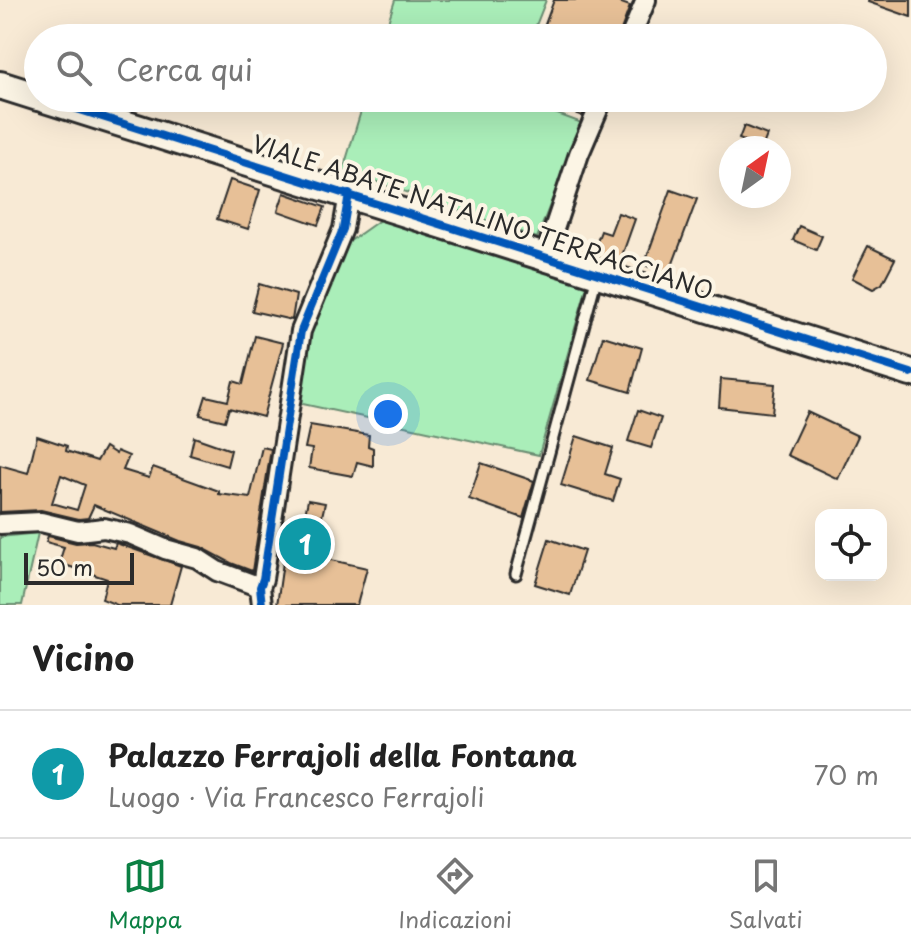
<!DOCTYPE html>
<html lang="it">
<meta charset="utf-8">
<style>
body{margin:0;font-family:"Playpen Sans",sans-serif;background:#f6f6f6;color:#222}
.controls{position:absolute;right:24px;bottom:24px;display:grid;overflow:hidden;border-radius:16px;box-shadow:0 8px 32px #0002}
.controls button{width:72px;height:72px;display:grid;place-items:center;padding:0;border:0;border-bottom:2px solid #e0e0e0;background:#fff;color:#222;font:40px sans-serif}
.compass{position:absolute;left:719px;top:136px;width:72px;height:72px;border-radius:50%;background:#fff;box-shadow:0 8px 32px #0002;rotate:33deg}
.scale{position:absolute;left:24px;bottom:20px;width:110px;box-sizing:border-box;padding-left:8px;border:4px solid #2b2b2b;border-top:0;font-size:22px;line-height:28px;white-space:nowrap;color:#2b2b2b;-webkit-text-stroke:6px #fcf5e5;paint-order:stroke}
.you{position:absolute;left:388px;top:414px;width:28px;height:28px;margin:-20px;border:6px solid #fff;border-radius:50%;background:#1a73e8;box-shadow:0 0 0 12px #1a73e833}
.badge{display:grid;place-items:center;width:52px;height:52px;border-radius:50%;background:#0b8043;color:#fff;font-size:26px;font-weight:700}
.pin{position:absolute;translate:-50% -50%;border:4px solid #fff;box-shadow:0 2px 8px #0006}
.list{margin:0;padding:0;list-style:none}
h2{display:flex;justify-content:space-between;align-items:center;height:104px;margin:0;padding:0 32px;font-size:34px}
h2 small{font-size:26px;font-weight:400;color:#767676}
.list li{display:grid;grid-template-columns:52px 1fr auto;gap:24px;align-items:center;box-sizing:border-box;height:128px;padding:0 32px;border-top:2px solid #e0e0e0}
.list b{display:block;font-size:30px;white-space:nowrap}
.list p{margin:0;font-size:26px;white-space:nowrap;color:#767676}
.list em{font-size:26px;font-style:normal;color:#767676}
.icon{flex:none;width:44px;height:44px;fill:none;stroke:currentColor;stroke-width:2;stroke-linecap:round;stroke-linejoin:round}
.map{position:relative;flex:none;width:911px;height:605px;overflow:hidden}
.search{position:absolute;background:#fff;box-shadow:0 8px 32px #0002;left:24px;right:24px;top:24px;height:88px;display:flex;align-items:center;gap:20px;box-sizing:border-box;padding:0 28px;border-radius:44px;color:#767676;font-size:30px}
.sheet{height:232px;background:#fff}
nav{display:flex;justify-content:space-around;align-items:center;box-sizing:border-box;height:112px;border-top:2px solid #e0e0e0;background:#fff;font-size:22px;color:#767676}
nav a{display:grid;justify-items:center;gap:4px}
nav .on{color:#0b8043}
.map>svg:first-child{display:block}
.green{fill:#aaeeb9;stroke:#6a8c72;stroke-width:2}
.building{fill:#e7c097;stroke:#2b2b2b;stroke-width:2;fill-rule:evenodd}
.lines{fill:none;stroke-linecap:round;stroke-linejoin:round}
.lane-casing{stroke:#2b2b2b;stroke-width:15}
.street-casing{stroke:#2b2b2b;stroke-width:24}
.secondary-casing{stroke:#2b2b2b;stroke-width:32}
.lane{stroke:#fcf5e5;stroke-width:9}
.street{stroke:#fcf5e5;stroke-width:18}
.secondary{stroke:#fcf5e5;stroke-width:26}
.cycleway-casing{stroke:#fcf5e5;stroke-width:13}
.cycleway{stroke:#0057b8;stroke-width:8}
.labels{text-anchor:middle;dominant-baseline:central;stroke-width:8;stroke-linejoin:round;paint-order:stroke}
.street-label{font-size:24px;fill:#2b2b2b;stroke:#fcf5e5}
</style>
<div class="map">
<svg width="911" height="605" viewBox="0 0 911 605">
<rect width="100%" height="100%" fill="#f8ead5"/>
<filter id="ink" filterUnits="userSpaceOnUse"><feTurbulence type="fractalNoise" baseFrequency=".0125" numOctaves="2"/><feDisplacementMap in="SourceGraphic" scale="16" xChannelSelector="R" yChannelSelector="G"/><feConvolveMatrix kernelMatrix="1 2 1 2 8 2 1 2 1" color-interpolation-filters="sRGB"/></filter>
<g filter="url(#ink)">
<g class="green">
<path d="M395 0H546L531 38H383Z"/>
<path d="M365 98H514L582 123 537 238 343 170Z"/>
<path d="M384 217 589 279 539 455 298 403 306 333 346 244Z"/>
<path d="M38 533 22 605H0V537Z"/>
</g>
<g class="building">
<path d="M554 0H613L630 6 618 38H566L557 35 556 38H540Z"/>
<path d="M868 0H911V17L868 2Z"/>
<path d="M538 98H590L582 116Z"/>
<path d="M744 126 767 135 762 148 739 139Z"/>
<path d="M230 180 260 190 248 229 217 219Z"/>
<path d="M671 190 697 199 669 274 644 265Z"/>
<path d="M284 193 325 207 318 225 278 211Z"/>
<path d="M618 213 635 219 619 264 592 255 601 231 610 234Z"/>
<path d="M799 226 822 236 816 250 793 240Z"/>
<path d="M868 246 895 259 882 284 873 289 852 278Z"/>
<path d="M259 284 296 295 292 320 252 311Z"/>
<path d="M255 336 283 343 263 417 229 408 225 421 200 415 206 396 228 401 233 381 243 384Z"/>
<path d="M603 336 642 348 630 392 590 380Z"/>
<path d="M721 379 775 384 772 413 719 407Z"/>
<path d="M638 410 661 418 651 448 628 441Z"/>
<path d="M807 412 858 436 838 479 787 455Z"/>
<path d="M310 425 369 435 368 446 373 448V466L357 462 353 476 309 468 312 449 305 448Z"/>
<path d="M37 436 67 446 66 451 97 461 105 447 116 454 117 451 129 456 123 470 149 478 153 467 219 491V494L250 498 262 447 271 449 252 571 231 563 201 547 180 541 94 505 88 518 79 519 41 510 0 512V465L28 473ZM61 475 85 485 77 510 52 503Z"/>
<path d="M576 436 613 448 605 474 620 479 613 501 561 485Z"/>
<path d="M194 437 231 450 227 466 190 455Z"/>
<path d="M481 463 534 481 523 518 469 499Z"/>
<path d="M308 500 325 503 313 556 367 568 357 605H277L284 555H292L297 534H301Z"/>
<path d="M48 536 76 543 92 542 114 548 116 543 181 566 170 605H117L102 599 107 579 59 563 64 547 46 542Z"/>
<path d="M549 539 584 551 570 595 535 584Z"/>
</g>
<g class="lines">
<g class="lane-casing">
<path id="lane" d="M516 574 597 276"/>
</g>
<g class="street-casing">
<g id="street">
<path d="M630 38 646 0"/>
<path d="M545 256 579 154 603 98"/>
<path d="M0 524 41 522 78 531 104 528 130 534 165 549 197 558 217 571 260 587"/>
<path d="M262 605 260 587 263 579 301 331 343 229 349 194"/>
</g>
</g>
<g class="secondary-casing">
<g id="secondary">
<path d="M0 85 38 97"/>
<path d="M42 98 911 373"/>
</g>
</g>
<use href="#lane" class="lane"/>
<use href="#street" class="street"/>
<use href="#secondary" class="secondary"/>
<g class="cycleway-casing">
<g id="cycleway">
<path d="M42 98 911 373"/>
<path d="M262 605 260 587 263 579 301 331 343 229 349 194"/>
</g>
</g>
<use href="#cycleway" class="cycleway"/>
</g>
</g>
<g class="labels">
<g class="street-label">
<text transform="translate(483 216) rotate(18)">VIALE ABATE NATALINO TERRACCIANO</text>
</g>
</g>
</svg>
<div class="controls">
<button><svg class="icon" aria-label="locate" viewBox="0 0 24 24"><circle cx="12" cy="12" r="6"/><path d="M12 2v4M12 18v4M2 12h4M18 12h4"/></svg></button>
</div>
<svg class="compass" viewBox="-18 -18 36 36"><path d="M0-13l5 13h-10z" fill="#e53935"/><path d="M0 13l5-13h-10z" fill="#767676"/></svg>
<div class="scale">50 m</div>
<div class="you"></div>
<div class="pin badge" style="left:305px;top:544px;background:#0f9aa8">1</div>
<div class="search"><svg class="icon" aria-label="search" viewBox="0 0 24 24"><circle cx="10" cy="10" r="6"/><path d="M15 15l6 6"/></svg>Cerca qui</div>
</div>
<section class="sheet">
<h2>Vicino<small></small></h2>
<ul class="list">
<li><span class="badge" style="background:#0f9aa8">1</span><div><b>Palazzo Ferrajoli della Fontana</b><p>Luogo · Via Francesco Ferrajoli</p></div><em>70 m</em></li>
</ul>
</section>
<nav>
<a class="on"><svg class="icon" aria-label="map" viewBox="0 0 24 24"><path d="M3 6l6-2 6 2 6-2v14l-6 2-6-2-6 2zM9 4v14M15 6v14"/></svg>Mappa</a>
<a><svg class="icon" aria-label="directions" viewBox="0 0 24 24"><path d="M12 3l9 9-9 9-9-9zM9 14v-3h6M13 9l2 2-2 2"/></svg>Indicazioni</a>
<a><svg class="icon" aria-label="saved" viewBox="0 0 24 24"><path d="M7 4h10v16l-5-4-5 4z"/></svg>Salvati</a>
</nav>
